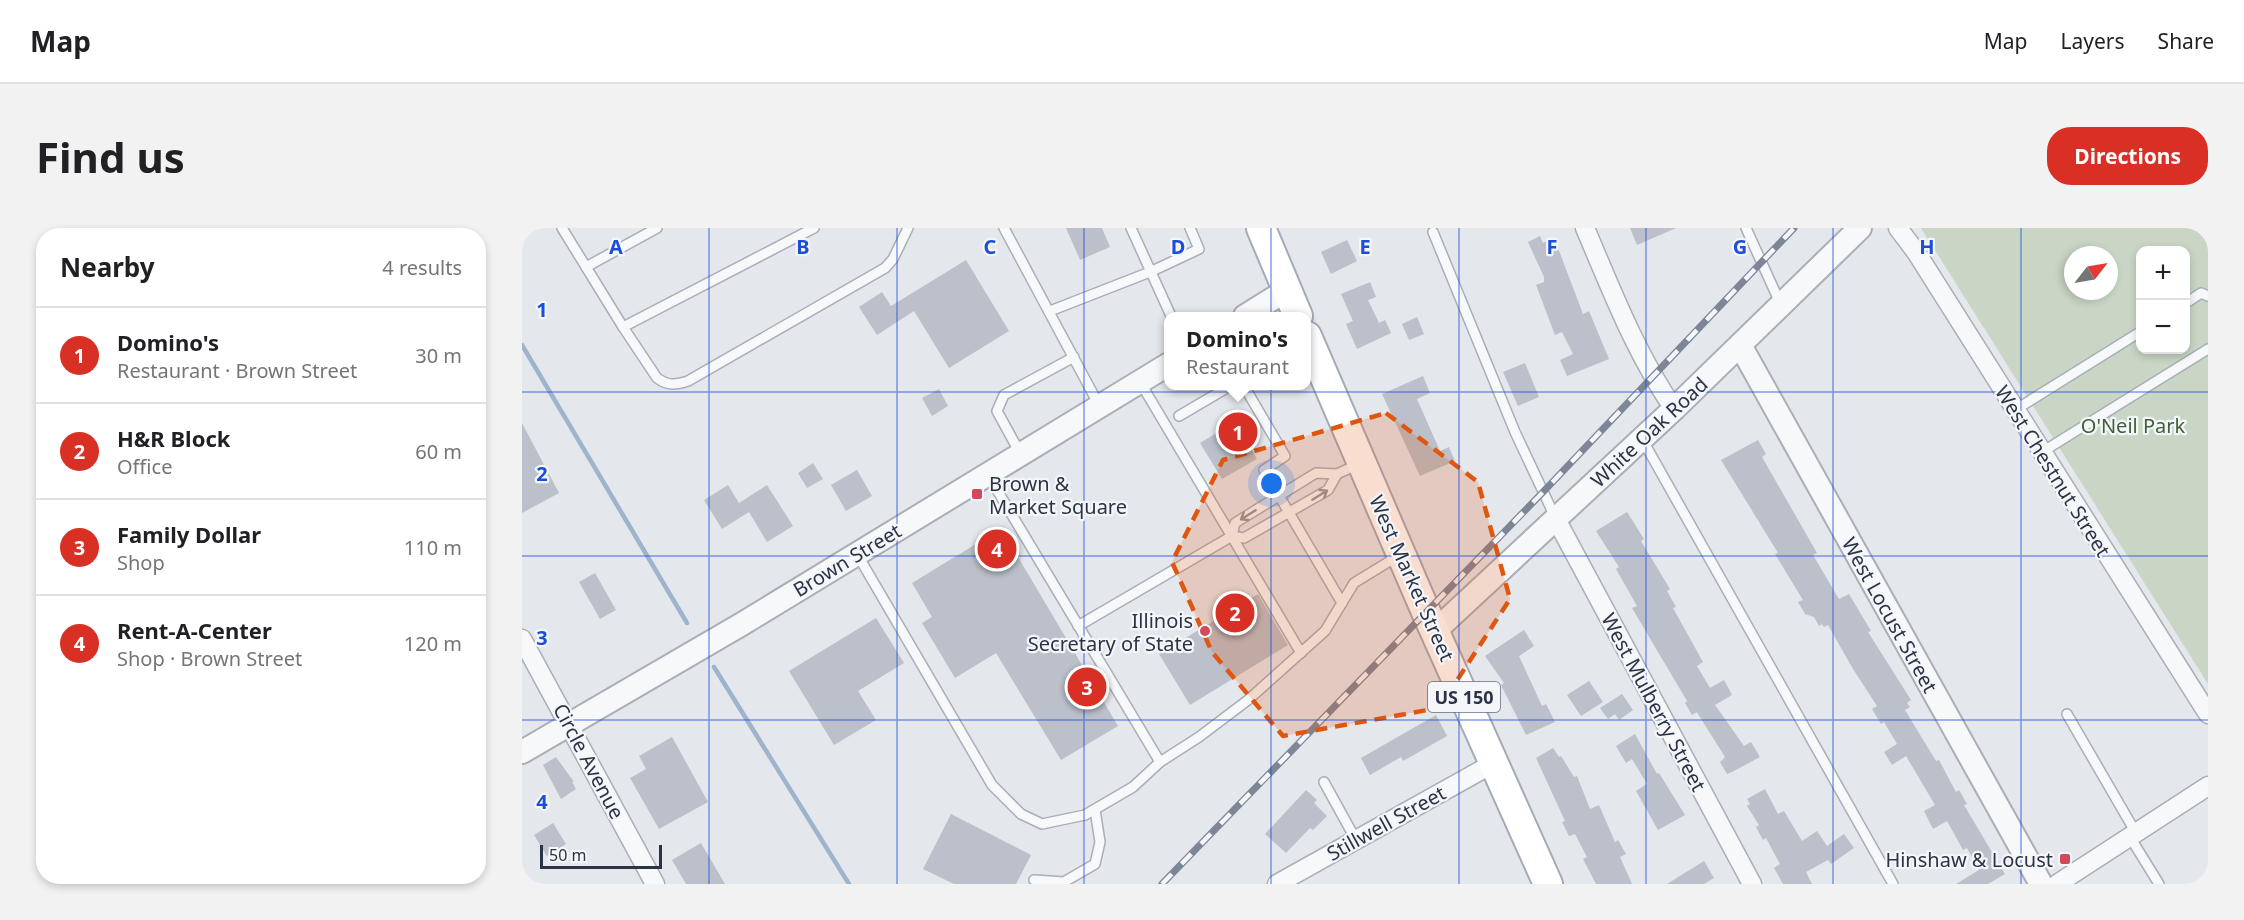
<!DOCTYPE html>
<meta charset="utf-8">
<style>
body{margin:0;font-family:"Noto Sans",sans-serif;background:#f2f2f2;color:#202124}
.controls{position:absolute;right:18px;top:18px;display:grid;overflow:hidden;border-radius:12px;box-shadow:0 3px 9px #0003}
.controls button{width:54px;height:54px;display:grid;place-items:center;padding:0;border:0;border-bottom:2px solid #e0e0e0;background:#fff;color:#202124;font:30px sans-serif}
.compass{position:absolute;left:1542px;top:18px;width:54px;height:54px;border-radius:50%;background:#fff;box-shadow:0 3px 9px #0003;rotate:59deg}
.scale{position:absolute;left:18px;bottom:15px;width:122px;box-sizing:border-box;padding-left:6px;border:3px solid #2b3445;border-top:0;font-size:16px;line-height:21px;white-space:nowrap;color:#2b3445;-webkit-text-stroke:4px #f4f6f9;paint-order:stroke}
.you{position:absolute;left:750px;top:256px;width:21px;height:21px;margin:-15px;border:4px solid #fff;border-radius:50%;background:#1a73e8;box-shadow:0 0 0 9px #1a73e833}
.badge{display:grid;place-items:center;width:39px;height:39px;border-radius:50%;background:#d93025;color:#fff;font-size:20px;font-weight:700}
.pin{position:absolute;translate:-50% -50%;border:3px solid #fff;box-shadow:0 2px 6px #0006}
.popup{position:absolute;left:642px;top:84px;width:147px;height:78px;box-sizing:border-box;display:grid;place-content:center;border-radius:12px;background:#fff;filter:drop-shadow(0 2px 4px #0005);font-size:20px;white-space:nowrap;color:#757577}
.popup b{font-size:22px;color:#202124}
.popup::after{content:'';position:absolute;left:50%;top:100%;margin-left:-12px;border:12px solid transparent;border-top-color:#fff}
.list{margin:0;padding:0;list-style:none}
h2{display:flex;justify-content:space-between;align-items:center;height:78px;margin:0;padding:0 24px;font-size:26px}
h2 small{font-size:20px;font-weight:400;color:#757577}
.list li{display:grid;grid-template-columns:39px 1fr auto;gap:18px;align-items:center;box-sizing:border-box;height:96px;padding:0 24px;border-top:2px solid #e0e0e0}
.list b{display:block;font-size:22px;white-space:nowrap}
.list p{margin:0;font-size:20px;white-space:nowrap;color:#757577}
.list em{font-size:20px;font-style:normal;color:#757577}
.map{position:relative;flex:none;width:1686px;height:656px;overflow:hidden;border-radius:24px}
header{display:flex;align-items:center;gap:36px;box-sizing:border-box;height:84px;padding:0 30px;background:#fff;border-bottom:2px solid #e0e0e0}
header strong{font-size:28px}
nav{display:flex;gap:33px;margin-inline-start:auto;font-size:21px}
.intro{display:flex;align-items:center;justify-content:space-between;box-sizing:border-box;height:144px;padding:0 36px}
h1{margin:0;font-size:42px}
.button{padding:15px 27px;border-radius:24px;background:#d93025;color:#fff;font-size:21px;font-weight:700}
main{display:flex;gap:36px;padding:0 36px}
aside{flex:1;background:#fff;border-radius:24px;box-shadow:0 3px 9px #0003}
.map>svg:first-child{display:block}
.green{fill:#c9d6c5;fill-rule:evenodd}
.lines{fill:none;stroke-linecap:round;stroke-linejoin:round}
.stream{stroke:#9fb4cc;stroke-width:4.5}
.building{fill:#bbc0ca}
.service-casing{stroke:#a9aeb7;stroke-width:12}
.minor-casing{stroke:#a9aeb7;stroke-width:21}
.tertiary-casing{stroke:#a9aeb7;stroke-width:26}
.primary-casing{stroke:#a3abb8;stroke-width:32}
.service{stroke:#f7f8fa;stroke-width:9}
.minor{stroke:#f7f8fa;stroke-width:18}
.tertiary{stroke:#f7f8fa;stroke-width:22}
.primary{stroke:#fff;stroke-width:28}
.rail-casing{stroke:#7d8696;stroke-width:7}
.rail{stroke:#f4f6f9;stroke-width:4.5;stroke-dasharray:14;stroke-linecap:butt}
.oneway{stroke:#9196a0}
.marked{fill:#df570f;fill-opacity:0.2;stroke:#df570f;stroke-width:4.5;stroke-dasharray:12 8;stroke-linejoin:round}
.grid{fill:none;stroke:#1d4ed8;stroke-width:1.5;stroke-opacity:0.55}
.poi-dot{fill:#d1495b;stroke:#f4f6f9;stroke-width:2}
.labels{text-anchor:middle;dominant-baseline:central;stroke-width:4.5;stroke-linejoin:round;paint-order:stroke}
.shield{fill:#f4f6f9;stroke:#676e7b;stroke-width:1.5}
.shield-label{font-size:18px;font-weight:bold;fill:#2b3445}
.park-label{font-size:20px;fill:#3f6138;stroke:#f4f6f9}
.street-label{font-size:20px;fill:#2b3445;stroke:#f4f6f9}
.poi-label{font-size:20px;fill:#2b3445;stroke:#f4f6f9;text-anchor:end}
.grid-label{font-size:20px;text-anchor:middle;font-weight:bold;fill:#1d4ed8;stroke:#f4f6f9;stroke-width:4.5;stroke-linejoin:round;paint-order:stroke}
</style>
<header>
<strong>Map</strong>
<nav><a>Map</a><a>Layers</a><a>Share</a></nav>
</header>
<div class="intro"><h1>Find us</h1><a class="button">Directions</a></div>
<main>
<aside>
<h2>Nearby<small>4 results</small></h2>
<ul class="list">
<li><span class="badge">1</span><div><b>Domino's</b><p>Restaurant · Brown Street</p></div><em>30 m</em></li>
<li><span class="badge">2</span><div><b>H&amp;R Block</b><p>Office</p></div><em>60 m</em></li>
<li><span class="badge">3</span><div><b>Family Dollar</b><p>Shop</p></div><em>110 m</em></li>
<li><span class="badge">4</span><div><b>Rent-A-Center</b><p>Shop · Brown Street</p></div><em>120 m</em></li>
</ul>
</aside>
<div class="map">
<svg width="1686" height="656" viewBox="0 0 1686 656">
<rect width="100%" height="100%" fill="#e4e7ec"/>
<path class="green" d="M1399 0H1686V456ZM1618 22H1664V122H1618ZM1551 27H1587V63H1551Z"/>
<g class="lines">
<g class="stream">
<path d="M0 117 165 395"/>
<path d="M192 439 327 656"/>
</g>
</g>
<g class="building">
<path d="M544 0H580L588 19 558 32Z"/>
<path d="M1108 0H1154L1115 17Z"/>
<path d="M1018 8 1021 15 1029 11 1034 21 1036 20 1061 86 1067 83 1087 131 1045 148 1038 132 1051 126 1040 104 1033 107 1014 57 1022 54V49L1006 14Z"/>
<path d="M825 12 835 33 809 46 799 24Z"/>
<path d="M444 32 487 103 427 140 392 83 355 107 337 79 360 64 369 78Z"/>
<path d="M848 54 854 69 846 72 857 95 863 92 869 105 835 121 824 96 831 93 819 66Z"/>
<path d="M895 89 902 106 887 112 880 96Z"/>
<path d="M1003 135 1017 169 996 178 981 144Z"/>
<path d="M901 148 908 165 895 171 918 223 927 219 933 233 898 248 860 166Z"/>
<path d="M417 161 426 178 410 188 400 170Z"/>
<path d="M713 194 735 231 700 251 678 215Z"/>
<path d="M0 195 37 265 0 285Z"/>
<path d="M1236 212 1244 226 1240 229 1295 325 1291 327 1317 371 1327 366 1349 403 1346 404 1389 472 1385 475 1388 479 1383 482 1414 533 1417 532 1434 564 1437 562 1445 576 1442 577 1483 646 1466 656H1434L1457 642 1445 620 1441 622 1425 593 1411 601 1402 583 1413 577 1384 528 1370 537 1362 524 1375 516 1362 494 1359 496 1350 481 1355 478 1331 441 1306 397 1302 399 1300 396 1297 398 1292 389 1283 386 1276 374 1281 372 1253 326 1256 325 1199 232Z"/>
<path d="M291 235 301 251 285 260 276 245Z"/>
<path d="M335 242 350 268 324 283 309 257Z"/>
<path d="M206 257 217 275 245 257 271 298 245 314 227 284 200 301 182 272Z"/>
<path d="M1105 284 1122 311 1119 313 1148 361 1145 363 1154 379 1151 380 1181 434 1175 438 1188 460 1202 452 1208 463 1210 467 1193 477 1222 518 1229 514 1238 529 1210 544 1205 546 1198 534 1203 529 1176 486 1175 484 1170 487 1163 475 1165 473 1110 380 1115 378 1094 341 1097 339 1074 303Z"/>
<path d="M472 305 485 326 492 322 596 498 539 532 474 425 433 450 400 395 410 389 390 355Z"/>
<path d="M73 345 94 382 78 391 57 354Z"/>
<path d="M736 366 766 417 668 477 637 426Z"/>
<path d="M354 390 382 435 336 463 354 492 312 517 267 443Z"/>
<path d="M1002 402 1012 418 997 428 1020 478 1024 476 1033 494 1004 507 979 457 982 455 963 428Z"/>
<path d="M1067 453 1081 474 1059 488 1045 467Z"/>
<path d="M1100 466 1111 482 1097 492 1093 486 1086 491 1078 480Z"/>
<path d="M914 487 925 508 881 533 879 529 848 547 839 530Z"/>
<path d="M1113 506 1135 546 1137 545 1163 587 1136 602 1114 563 1125 556 1110 531 1104 535 1094 518Z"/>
<path d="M150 509 186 574 137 601 108 550 124 541 117 528Z"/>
<path d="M1031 520 1037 529 1039 528 1052 549 1055 548 1068 581 1077 577 1093 614 1096 612 1104 626 1098 629 1110 656H1074L1061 631 1065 629 1053 606 1047 608 1040 594 1043 593 1014 530Z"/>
<path d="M34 529 52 554H50L54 561 39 571 21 537Z"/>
<path d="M1243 561 1256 586 1262 583 1280 613 1295 603 1305 618 1322 606 1332 620 1309 636 1306 632 1284 644 1290 656H1261L1252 640 1258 636 1244 610 1241 612 1234 599 1237 597 1225 578 1228 576 1225 571Z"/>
<path d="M784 562 795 572 792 575 805 588 791 602 788 600 764 625 743 606Z"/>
<path d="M429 586 509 627 494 656H432L401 641Z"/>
<path d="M31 595 44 616 25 628 12 607Z"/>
<path d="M179 615 203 656H164L150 632Z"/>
<path d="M1182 633 1192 650 1182 656H1145Z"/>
</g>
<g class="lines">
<g class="service-casing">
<g id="service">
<path d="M40 0 101 99 292 0"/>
<path d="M482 0 578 179"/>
<path d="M609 0 649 88"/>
<path d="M1224 0 1259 77"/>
<path d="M911 4 993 204 1034 291"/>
<path d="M64 39 135 0"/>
<path d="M1664 75 1679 65 1686 68"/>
<path d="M528 83 628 44 677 21 668 0"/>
<path d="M101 99 135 150C146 158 154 157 166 153L363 40 371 31 386 0"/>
<path d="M618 154 779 425"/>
<path d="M722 158 763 228 742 242 820 375"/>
<path d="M1493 182 1618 104"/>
<path d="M657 188 708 158"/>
<path d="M1120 211 1371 656"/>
<path d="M1520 224 1686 121"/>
<path d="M498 225 475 183 482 167 552 129"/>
<path d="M466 247 638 534 677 509 726 472 803 403 832 355 876 328"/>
<path d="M710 308 713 295 794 245 815 246 837 236"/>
<path d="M335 326 470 557 499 586 520 596 563 587 611 559 638 534"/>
<path d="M556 398 710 308 722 310 806 262 815 246"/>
<path d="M1545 486 1614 605"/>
<path d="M802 554 834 612"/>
<path d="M1608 609 1637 656"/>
<path d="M512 652 542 654 573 636 578 614 573 582"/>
</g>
</g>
<g class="minor-casing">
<g id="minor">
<path d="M1063 0C1090 63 1113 124 1152 181"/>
<path d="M1376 0 1394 24 1686 486"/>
<path d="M1034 291 1230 656"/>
<path d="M0 411 133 656"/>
<path d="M755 656 972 535"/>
<path d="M1535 656 1686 558"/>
</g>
</g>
<g class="tertiary-casing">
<g id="tertiary">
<path d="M723 88 765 62"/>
<path d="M1218 117 1519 656"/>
<path d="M913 403 1152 181 1338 0"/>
<path d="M0 524 220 396 647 136"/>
</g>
</g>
<g class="primary-casing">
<g id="primary">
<path d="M739 0 776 88"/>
<path d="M785 108 904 384 1026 656"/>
</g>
</g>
<use href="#service" class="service"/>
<use href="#minor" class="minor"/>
<use href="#tertiary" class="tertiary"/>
<use href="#primary" class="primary"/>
<g class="rail-casing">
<path id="rail" d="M640 656 1022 263 1272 0"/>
</g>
<use href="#rail" class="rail"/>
</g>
<defs><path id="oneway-shaft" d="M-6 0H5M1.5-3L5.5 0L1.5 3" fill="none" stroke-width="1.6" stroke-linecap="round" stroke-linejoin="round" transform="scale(1.5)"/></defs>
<g class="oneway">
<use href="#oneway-shaft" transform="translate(798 267) rotate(-32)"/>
<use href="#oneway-shaft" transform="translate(726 287) rotate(148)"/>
</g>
<path class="marked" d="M864 185 956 254 988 371 917 480 761 508 690 424 650 334 701 232Z"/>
<path class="grid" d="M187 0V656M375 0V656M562 0V656M749 0V656M937 0V656M1124 0V656M1311 0V656M1499 0V656M0 164H1686M0 328H1686M0 492H1686"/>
<g class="poi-dot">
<rect x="449" y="260" width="12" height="12" rx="3"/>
<circle cx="683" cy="403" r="6"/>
<rect x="1537" y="625" width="12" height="12" rx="3"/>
</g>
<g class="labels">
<rect class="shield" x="906" y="454" width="72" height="30" rx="4.5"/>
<g class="shield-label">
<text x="942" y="469">US 150</text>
</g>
<g class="park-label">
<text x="1611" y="197">O'Neil Park</text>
</g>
<g class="street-label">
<text transform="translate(1127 204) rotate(-43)">White Oak Road</text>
<text transform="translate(1531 243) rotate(58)">West Chestnut Street</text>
<text transform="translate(325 332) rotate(-31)">Brown Street</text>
<text transform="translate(890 350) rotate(66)">West Market Street</text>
<text transform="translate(1368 387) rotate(61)">West Locust Street</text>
<text transform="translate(1132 474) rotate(62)">West Mulberry Street</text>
<text transform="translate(67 533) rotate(62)">Circle Avenue</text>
<text transform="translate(864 595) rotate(-29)">Stillwell Street</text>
</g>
<g class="poi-label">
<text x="467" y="255" text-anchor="start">Brown &amp;<tspan x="467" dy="23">Market Square</tspan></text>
<text x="671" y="392">Illinois<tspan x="671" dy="23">Secretary of State</tspan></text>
<text x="1531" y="631">Hinshaw &amp; Locust</text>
</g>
</g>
<g class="grid-label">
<text x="94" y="26">A</text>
<text x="281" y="26">B</text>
<text x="468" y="26">C</text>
<text x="656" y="26">D</text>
<text x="843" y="26">E</text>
<text x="1030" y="26">F</text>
<text x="1218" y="26">G</text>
<text x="1405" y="26">H</text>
<text x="20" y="89">1</text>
<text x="20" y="253">2</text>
<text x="20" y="417">3</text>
<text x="20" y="581">4</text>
</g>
</svg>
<div class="controls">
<button>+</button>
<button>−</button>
</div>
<svg class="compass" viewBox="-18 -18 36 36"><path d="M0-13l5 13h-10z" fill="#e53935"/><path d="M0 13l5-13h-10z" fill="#757577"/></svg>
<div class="scale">50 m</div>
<div class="you"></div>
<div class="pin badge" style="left:716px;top:204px">1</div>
<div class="popup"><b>Domino's</b>Restaurant</div>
<div class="pin badge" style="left:713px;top:385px">2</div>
<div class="pin badge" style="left:565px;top:459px">3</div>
<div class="pin badge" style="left:475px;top:321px">4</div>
</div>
</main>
